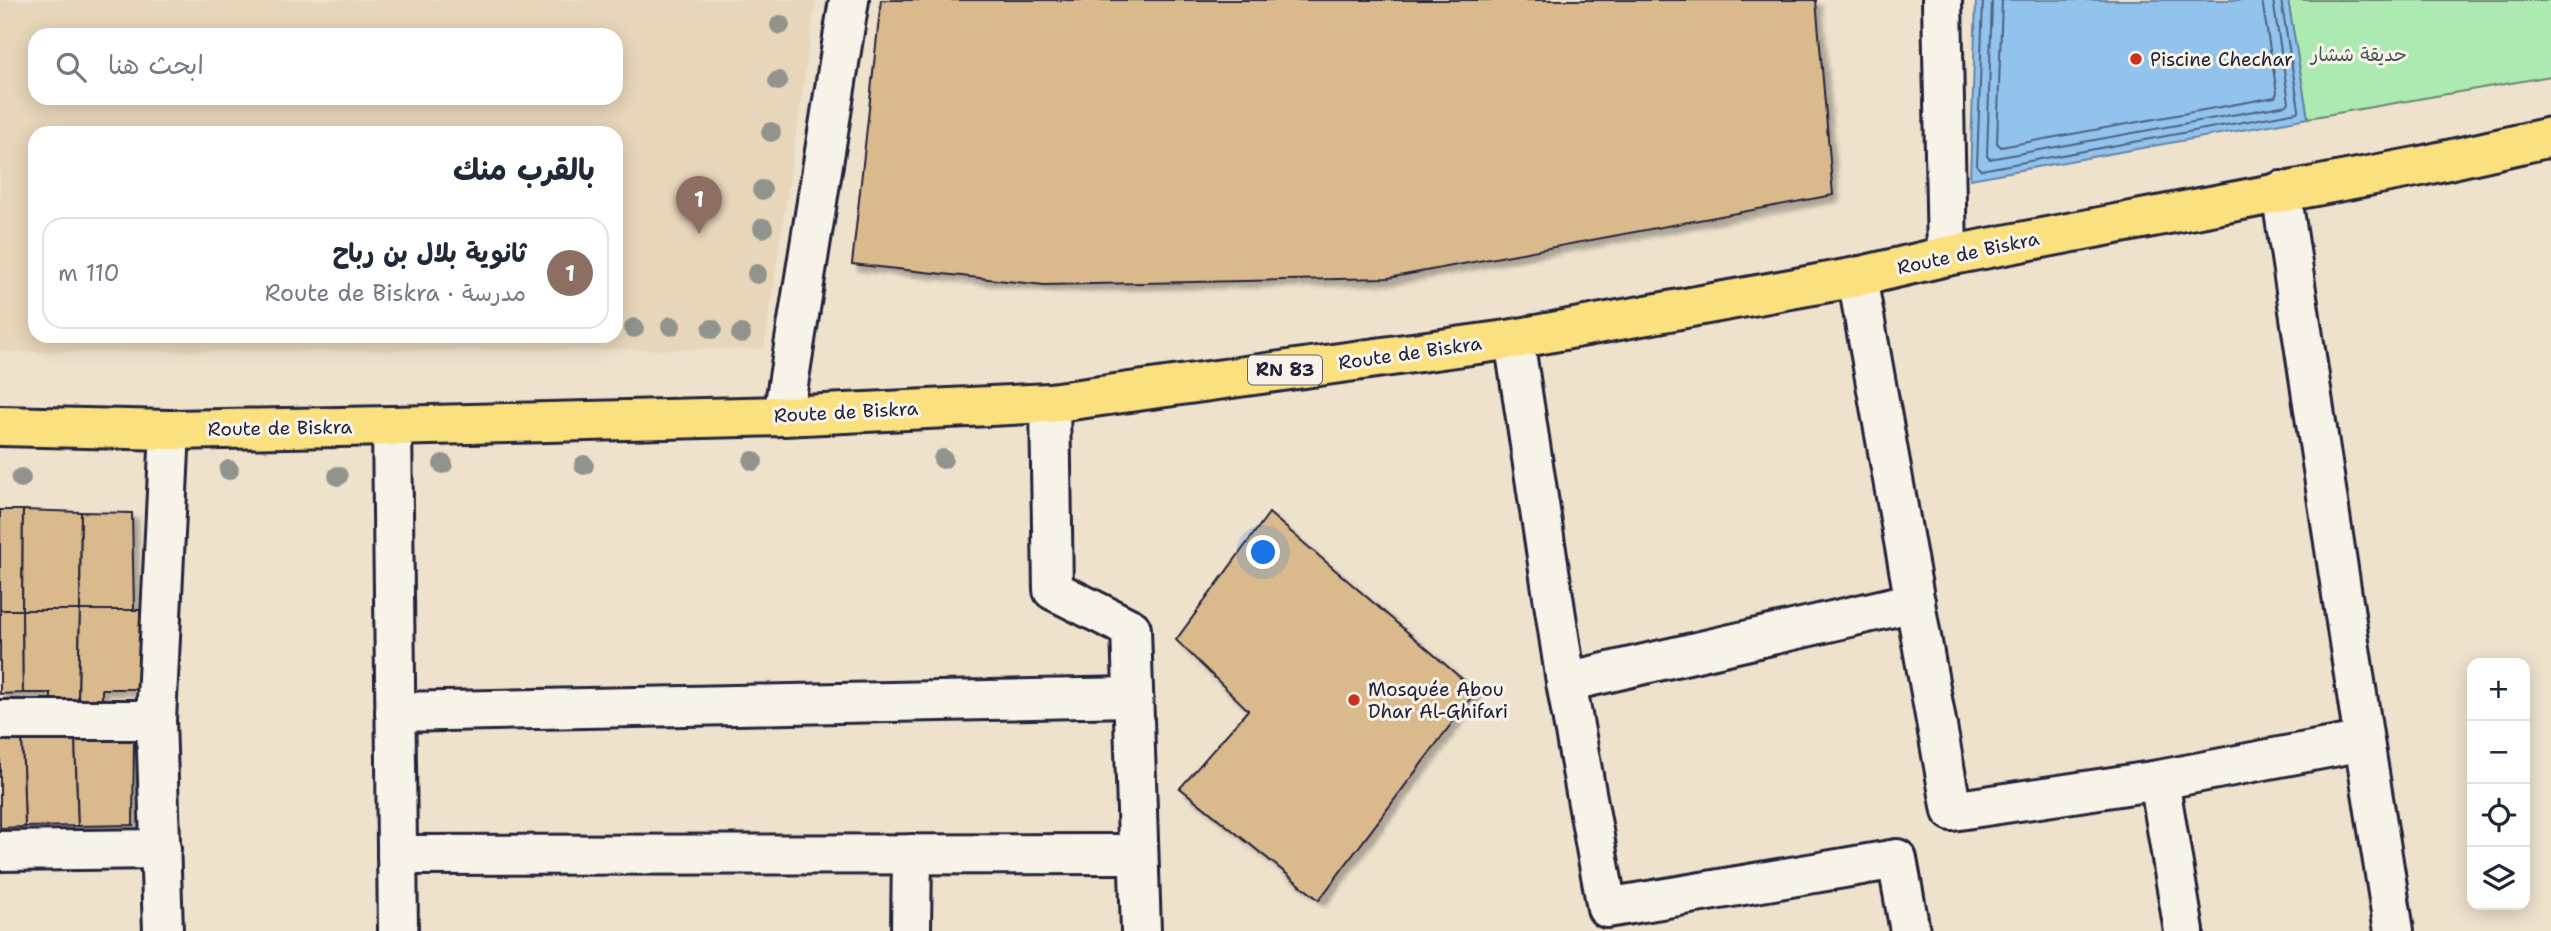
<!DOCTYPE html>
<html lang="ar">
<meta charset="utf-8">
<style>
body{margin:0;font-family:"Shantell Sans","Playpen Sans Arabic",sans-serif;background:#f2f2f3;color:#1f2937;direction:rtl}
.controls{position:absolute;right:21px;bottom:21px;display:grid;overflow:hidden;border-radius:14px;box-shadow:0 4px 18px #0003}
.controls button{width:63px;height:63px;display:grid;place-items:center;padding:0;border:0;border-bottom:2px solid #e0e1e3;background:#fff;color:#1f2937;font:35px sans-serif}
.you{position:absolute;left:1264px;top:553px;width:24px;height:24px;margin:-18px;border:5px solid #fff;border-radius:50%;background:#1a73e8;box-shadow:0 0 0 10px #1a73e833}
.badge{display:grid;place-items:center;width:46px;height:46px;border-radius:50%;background:#c8321e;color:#fff;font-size:23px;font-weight:700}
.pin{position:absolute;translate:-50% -58px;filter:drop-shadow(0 2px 4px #0008)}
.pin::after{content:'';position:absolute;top:37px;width:24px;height:21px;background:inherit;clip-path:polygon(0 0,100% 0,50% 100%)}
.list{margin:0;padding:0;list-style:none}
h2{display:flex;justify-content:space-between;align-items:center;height:91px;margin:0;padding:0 28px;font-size:30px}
h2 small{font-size:23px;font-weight:400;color:#747a83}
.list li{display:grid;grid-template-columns:46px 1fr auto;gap:21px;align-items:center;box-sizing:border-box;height:112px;margin:0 14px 14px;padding:0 14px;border:2px solid #e0e1e3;border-radius:21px}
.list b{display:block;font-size:26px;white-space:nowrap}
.list p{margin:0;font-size:23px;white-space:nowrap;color:#747a83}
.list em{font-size:23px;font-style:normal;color:#747a83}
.icon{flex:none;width:38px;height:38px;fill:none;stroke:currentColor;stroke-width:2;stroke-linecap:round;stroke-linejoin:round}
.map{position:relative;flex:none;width:2551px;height:931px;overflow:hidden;direction:ltr}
.search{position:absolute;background:#fff;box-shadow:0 4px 18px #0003;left:28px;top:28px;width:595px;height:77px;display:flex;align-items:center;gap:18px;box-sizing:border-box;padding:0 24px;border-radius:21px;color:#747a83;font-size:26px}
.panel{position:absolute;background:#fff;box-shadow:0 4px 18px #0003;left:28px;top:126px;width:595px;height:217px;border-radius:21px;direction:rtl}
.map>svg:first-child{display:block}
.built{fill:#e8d6ba;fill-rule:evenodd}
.green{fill:#adeab1;stroke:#688676;stroke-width:2}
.water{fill:#91c3ed;stroke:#6583a6;stroke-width:2}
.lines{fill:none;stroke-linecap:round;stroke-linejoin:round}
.shore{stroke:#4e6282;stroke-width:2}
.building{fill:#dab98d;stroke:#22223b;stroke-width:2;filter:url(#shadow)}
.street-casing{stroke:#22223b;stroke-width:44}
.primary-casing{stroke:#22223b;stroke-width:44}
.street{stroke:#f7f3e8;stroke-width:38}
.primary{stroke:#fbe080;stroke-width:38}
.tree{fill:#91948d}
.poi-dot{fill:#c8321e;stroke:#f7f3e8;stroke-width:2.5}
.labels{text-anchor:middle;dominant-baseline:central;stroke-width:6;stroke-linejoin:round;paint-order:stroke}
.shield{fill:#f7f3e8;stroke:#62616f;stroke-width:2}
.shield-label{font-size:18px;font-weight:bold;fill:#22223b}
.park-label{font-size:19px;fill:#455458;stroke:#f7f3e8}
.poi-label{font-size:19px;fill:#22223b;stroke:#f7f3e8;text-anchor:start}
.street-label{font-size:19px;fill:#22223b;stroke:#f7f3e8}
</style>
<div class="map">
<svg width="2551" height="931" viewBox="0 0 2551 931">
<defs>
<filter id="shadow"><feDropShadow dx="6" dy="6" stdDeviation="2" flood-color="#0004"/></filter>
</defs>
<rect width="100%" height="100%" fill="#eee2cd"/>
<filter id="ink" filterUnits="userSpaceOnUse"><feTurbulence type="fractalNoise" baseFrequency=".0143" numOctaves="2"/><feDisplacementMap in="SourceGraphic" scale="14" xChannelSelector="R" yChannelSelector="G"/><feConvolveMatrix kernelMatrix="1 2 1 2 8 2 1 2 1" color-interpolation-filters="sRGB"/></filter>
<g filter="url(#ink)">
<path class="built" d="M0 0H816L764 349 0 352ZM35 35H616V98H35ZM35 133H616V336H35Z"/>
<path class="green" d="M2288 0H2551V76L2308 118Z"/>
<path class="water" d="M1976 0H2288L2308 118 1970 179Z"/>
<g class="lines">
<g class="shore">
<path d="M1983 0 1977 166 1981 170 2297 112 2299 109 2281 0"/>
<path d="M1992 0 1987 156 1990 159 2287 105 2289 102 2273 0"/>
<path d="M2002 0 1997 143 2001 147 2275 97 2277 93 2262 0"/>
</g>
</g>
<g class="building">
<path d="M881 0H1816L1833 195 1388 278 1044 285 852 264Z"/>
<path d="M0 510H23L22 610H0Z"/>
<path d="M23 510 81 512 80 610H22Z"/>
<path d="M81 512 132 513 134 610H80Z"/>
<path d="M1269 513 1476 691 1319 900 1180 788 1248 710 1176 640Z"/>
<path d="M0 610H22L23 693 0 694Z"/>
<path d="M22 610H80L78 702H51V693H23Z"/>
<path d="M80 610H140L141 689H102V701L78 702Z"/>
<path d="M75 736 78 826 25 827 22 738Z"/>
<path d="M75 736 134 737 133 825 78 826Z"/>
<path d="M0 738H22L25 827 0 828Z"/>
</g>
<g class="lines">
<g class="street-casing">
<g id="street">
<path d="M1942 0 1947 256"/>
<path d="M1857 277 1952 811 2159 780 2184 931"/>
<path d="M1514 339 1566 682 1607 908 1897 859 1910 931"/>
<path d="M1050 403 1053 590 1131 629 1141 931"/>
<path d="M783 416 849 0"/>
<path d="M392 426 398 931"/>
<path d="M1566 682 1915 602"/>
<path d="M395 712 1133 697"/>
<path d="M0 720H156"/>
<path d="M2364 741 2394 931"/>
<path d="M2159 780 2364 741 2281 191"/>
<path d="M0 851 161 849"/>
<path d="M397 855 1138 854"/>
<path d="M163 931 156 720 170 430"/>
<path d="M911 931 912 854"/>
</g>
</g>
<g class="primary-casing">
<path id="primary" d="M0 426 170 430 392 426 783 416 1050 403 1514 339 1857 277 1947 256 2421 166 2551 137"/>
</g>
<use href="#street" class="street"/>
<use href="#primary" class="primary"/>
</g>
<g class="tree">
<circle cx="780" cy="25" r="10"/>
<circle cx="778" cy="81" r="10"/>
<circle cx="771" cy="132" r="10"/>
<circle cx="762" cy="190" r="10"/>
<circle cx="763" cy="228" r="10"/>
<circle cx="757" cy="274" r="10"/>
<circle cx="671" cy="326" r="10"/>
<circle cx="634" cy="328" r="10"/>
<circle cx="712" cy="329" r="10"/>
<circle cx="741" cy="334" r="10"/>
<circle cx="943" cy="459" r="10"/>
<circle cx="753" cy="461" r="10"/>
<circle cx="443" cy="464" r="10"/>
<circle cx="584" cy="465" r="10"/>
<circle cx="229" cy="470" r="10"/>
<circle cx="338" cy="476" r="10"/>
<circle cx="21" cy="478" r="10"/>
</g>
</g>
<g class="poi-dot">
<circle cx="2136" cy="59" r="7"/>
<circle cx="1354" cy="700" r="7"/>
</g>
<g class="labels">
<rect class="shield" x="1248" y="355.5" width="74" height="29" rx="5"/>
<g class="shield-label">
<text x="1285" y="370">RN 83</text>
</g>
<g class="park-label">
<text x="2359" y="54">حديقة ششار</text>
</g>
<g class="poi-label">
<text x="2150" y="59">Piscine Chechar</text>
<text x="1368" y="689">Mosquée Abou<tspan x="1368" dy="22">Dhar Al-Ghifari</tspan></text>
</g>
<g class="street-label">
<text transform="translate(1968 253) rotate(-12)">Route de Biskra</text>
<text transform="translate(1410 353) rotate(-8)">Route de Biskra</text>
<text transform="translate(846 412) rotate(-3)">Route de Biskra</text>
<text transform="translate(280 428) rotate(-1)">Route de Biskra</text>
</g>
</g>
</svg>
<div class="controls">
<button>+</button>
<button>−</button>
<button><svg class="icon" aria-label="locate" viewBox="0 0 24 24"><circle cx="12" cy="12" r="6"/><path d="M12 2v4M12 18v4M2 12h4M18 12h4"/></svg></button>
<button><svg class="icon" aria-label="layers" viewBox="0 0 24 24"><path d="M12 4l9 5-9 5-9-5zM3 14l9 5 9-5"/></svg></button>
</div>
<div class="you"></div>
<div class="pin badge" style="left:699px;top:234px;background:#8d6e63">1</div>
<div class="search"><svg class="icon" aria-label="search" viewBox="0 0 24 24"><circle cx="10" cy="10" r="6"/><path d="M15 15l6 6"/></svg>ابحث هنا</div>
<section class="panel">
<h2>بالقرب منك<small></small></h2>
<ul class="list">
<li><span class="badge" style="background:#8d6e63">1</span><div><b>ثانوية بلال بن رباح</b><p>مدرسة · Route de Biskra</p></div><em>110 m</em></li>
</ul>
</section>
</div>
